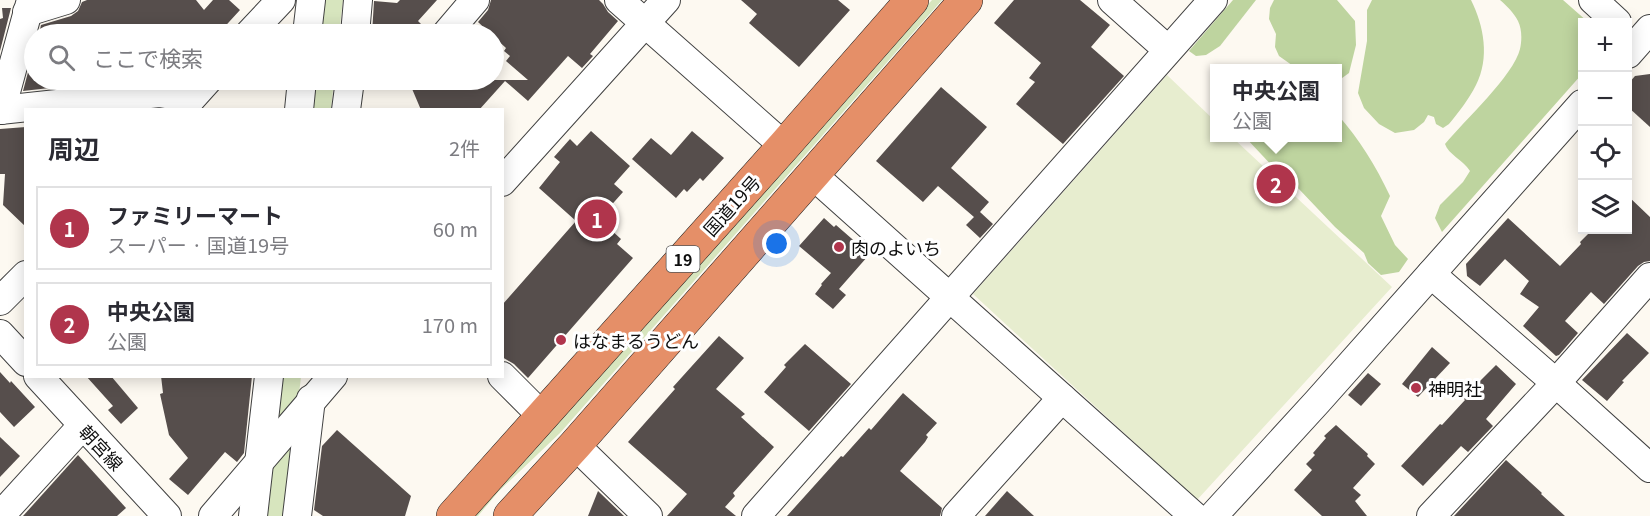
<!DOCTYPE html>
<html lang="ja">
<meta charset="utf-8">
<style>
body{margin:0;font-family:Georgia,"Noto Sans JP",serif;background:#f7f7f7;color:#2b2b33}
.controls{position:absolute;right:18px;top:18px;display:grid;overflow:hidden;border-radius:0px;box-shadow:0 3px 15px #0003}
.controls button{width:54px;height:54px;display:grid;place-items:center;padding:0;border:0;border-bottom:2px solid #e1e1e2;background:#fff;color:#2b2b33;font:30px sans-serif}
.you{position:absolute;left:777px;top:244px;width:21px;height:21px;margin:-15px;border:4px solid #fff;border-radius:50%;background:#1a73e8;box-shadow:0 0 0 9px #1a73e833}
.badge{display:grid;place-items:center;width:39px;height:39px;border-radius:50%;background:#b0354c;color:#fff;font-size:20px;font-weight:700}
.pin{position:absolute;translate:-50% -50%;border:3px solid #fff;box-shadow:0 2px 6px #0006}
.popup{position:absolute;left:1210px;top:64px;width:132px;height:78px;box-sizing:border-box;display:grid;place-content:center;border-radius:0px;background:#fff;filter:drop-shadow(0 2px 4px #0005);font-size:20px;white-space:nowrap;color:#7c7c81}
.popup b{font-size:22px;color:#2b2b33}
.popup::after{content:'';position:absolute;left:50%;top:100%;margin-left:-12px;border:12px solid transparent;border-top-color:#fff}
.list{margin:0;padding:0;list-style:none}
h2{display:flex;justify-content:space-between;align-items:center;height:78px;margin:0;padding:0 24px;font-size:26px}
h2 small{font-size:20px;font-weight:400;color:#7c7c81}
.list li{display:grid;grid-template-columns:39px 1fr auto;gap:18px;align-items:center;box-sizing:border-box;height:84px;margin:0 12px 12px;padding:0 12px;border:2px solid #e1e1e2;border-radius:0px}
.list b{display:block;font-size:22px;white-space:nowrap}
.list p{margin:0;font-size:20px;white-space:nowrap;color:#7c7c81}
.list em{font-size:20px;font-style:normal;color:#7c7c81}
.icon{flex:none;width:33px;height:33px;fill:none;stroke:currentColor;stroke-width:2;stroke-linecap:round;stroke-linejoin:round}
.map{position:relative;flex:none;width:1650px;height:516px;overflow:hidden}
.search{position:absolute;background:#fff;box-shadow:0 3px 15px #0003;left:24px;top:24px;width:480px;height:66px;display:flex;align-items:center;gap:15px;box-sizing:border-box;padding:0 21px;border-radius:33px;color:#7c7c81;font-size:22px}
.panel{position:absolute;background:#fff;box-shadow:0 3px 15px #0003;left:24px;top:108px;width:480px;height:270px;border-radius:0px}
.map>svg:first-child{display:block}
.green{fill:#d7e5be}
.forest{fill:#bed49f}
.pitch{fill:#e7edcf}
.building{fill:#564e4c}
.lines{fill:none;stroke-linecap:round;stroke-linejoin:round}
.minor-casing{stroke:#414141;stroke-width:30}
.highway-casing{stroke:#1f1f1f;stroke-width:34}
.minor{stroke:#fff;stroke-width:28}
.highway{stroke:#e58f68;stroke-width:33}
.poi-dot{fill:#b0354c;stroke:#fff;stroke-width:2}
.labels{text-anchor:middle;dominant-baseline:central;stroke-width:6;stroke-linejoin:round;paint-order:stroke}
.shield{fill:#fff;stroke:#565656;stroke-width:1.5}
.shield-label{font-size:16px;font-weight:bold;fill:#0e0e0e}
.street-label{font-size:18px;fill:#0e0e0e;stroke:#fff}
.poi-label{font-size:18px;fill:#0e0e0e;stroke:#fff;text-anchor:start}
</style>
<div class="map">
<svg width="1650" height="516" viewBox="0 0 1650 516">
<rect width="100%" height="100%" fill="#fdf9f1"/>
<g class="green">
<path d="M317 0H343L339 34H313Z"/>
<path d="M932 0H942L560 433 499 491 478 516H474Z"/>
<path d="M308 80H334L331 109 305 110Z"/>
<path d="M277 377H301L299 394 272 425Z"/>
<path d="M294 439 285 516H260L264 470Z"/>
</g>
<g class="forest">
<path d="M1233 0H1256L1220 46 1206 55 1196 56 1189 51Z"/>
<path d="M1274 0H1337L1355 21 1356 45 1349 73 1338 81V68H1296L1279 56 1275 47 1276 34 1269 19 1270 8Z"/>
<path d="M1372 0H1471C1484 26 1490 58 1476 85 1469 99 1459 112 1449 124L1443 128 1436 124 1434 117 1428 115 1424 122 1414 130 1395 133 1379 124 1364 108 1358 93 1367 41V10Z"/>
<path d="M1500 0H1563L1588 22H1582V74L1442 232 1435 218 1440 205 1463 182 1470 171C1463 160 1448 154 1445 144 1464 121 1514 75 1520 49 1522 40 1522 29 1518 21 1514 13 1507 6 1500 0Z"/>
<path d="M1338 115C1359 139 1376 166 1390 196L1381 216 1395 245 1408 259 1399 272 1381 275 1368 263 1364 253 1335 227 1298 188 1277 171 1246 138H1338Z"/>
</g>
<path class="pitch" d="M1167 75 1214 120V138H1233L1392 287 1197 500 973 294Z"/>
<g class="building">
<path d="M87 0H196L204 10 213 0H229L240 10 218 34H39L41 25 71 16 78 11 82 2Z"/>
<path d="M400 0H437L418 21 422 25 413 34H372L374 1 397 3Z"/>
<path d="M491 0H599L603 4 608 12 618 21 590 54 593 56 582 68 568 56 528 101 505 81 479 110H421L410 84H434L429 80H528L506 61 510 56 504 51 506 48 494 37V34H491L478 22 488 10Z"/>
<path d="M741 0H838L850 10 799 67 749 23 757 14Z"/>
<path d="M1014 0H1080L1110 25 1091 47 1124 76 1063 144 1016 104 1035 82 1029 78 1041 63 994 23Z"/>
<path d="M2 8H11L0 51V19L3 18Z"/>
<path d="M34 50V80H67V86L23 91Z"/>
<path d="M1650 74V127L1628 107V84L1635 76Z"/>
<path d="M941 87 987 127 951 168 989 202 980 212 993 224 980 238 966 225 974 217 938 186 923 202 876 161Z"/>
<path d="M26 127V227L3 205 5 174H0V129Z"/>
<path d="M591 131 630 166 614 184 623 192 599 219 621 239 617 244 633 258 528 378 514 364 502 357V305L576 221 539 188 560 162 554 157 570 139 577 146Z"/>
<path d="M692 131 724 158 703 181 700 178 687 192 684 189 676 198 632 159 651 138 671 155Z"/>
<path d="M1628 196 1650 217V261L1644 262 1638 266 1604 304 1591 292 1565 321 1578 333 1559 355 1556 356 1523 326 1539 307 1520 294 1529 281 1505 259 1480 286 1467 276 1466 264 1508 218 1560 266 1581 244 1580 242 1592 230H1628Z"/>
<path d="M824 218 834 227 836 225 859 245 857 247 868 256 839 289 846 295 833 309 815 294 822 285 821 284 831 273 799 246Z"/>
<path d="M1627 333 1649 353 1622 381 1624 382 1607 401 1582 380Z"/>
<path d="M719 336 744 358 716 389 745 414 741 417 774 447 733 493 735 496 725 507 736 516H667L687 494 628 442 675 389 673 387Z"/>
<path d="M805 344 851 384 809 431 764 392 786 367 784 365Z"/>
<path d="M1432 347 1450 363 1418 397 1402 384Z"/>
<path d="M1496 365 1516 384 1486 419 1493 426 1468 452 1461 446 1423 486 1401 466 1440 424 1442 425 1465 400 1463 398Z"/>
<path d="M0 372 10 383 11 381 35 407 14 427 0 412Z"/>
<path d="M1368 373 1381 384 1361 406 1348 395Z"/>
<path d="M86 376H111L138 408 121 424 108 410 113 406Z"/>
<path d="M161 376H252L244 453 237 462 225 452 188 495 169 479 188 458 169 435 160 394 163 393Z"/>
<path d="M903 393 937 423 926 435 928 437 925 442 900 471 942 508 940 516H787L841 456 843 457 869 428 871 430Z"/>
<path d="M1336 425 1368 454 1367 456 1375 464 1353 488 1361 495 1355 501 1367 516H1322L1294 490 1312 470 1306 464 1315 455 1313 453 1326 438 1324 436Z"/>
<path d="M337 430 411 496 405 516H323L314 510 322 446Z"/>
<path d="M0 437 20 456 0 477Z"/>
<path d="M78 455 126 508 117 516H23Z"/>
<path d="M1506 460 1542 493 1541 494 1565 516H1454Z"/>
<path d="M598 491 624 516H588Z"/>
<path d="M1007 491 1034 516H985Z"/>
</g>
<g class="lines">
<g class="minor-casing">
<g id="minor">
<path d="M619 0 784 146"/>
<path d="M1112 0 1168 50"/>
<path d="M1593 0 1617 22"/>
<path d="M27 12 66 0"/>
<path d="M249 34 281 0"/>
<path d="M307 34 311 0"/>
<path d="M355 34 358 0"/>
<path d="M446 34 475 0"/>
<path d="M1628 54 1650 29"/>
<path d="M0 110 159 93 191 98"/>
<path d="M1 110 31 0"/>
<path d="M181 110 208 80"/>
<path d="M299 110 302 80"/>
<path d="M346 110 350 80"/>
<path d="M813 175 1194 516"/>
<path d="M502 182 666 0"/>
<path d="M1431 274 1556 383 1650 468"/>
<path d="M0 301 26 275"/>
<path d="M0 334 26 362"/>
<path d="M38 376 167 516"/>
<path d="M502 376 542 416"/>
<path d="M575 445 648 516"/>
<path d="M0 516 82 426"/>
<path d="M213 516 333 376"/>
<path d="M253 516 269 376"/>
<path d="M297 516 311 399"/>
<path d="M756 516 1213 0"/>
<path d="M956 516 1062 398"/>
<path d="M1213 516 1318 401 1582 104"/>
<path d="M1431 516 1556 383 1650 277"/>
</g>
</g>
<g class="highway-casing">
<g id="highway">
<path d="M453 516 784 146 912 0"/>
<path d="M510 516 575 445 966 0"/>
</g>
</g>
<use href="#minor" class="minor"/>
<use href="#highway" class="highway"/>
</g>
<g class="poi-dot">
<circle cx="839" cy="247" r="6"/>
<circle cx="561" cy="340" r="6"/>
<circle cx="1416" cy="388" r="6"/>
</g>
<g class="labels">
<rect class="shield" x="666.5" y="246" width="33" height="26" rx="4.5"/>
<g class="shield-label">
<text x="683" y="259">19</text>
</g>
<g class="street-label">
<text transform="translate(731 205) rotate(-48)">国道19号</text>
<text transform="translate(102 447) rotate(47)">朝宮線</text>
</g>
<g class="poi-label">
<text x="851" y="247">肉のよいち</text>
<text x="573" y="340">はなまるうどん</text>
<text x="1428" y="388">神明社</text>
</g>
</g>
</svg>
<div class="controls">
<button>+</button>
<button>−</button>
<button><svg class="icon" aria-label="locate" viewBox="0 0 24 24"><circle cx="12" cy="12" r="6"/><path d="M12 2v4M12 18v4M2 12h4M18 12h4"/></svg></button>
<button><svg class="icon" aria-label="layers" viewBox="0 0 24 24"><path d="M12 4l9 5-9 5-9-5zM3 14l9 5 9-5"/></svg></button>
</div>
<div class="you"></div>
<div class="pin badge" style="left:597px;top:219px">1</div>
<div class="pin badge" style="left:1276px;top:184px">2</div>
<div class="popup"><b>中央公園</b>公園</div>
<div class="search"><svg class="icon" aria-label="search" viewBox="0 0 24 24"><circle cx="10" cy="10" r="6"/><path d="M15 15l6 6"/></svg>ここで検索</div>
<section class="panel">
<h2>周辺<small>2件</small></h2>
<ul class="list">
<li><span class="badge">1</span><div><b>ファミリーマート</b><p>スーパー · 国道19号</p></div><em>60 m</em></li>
<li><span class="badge">2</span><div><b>中央公園</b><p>公園</p></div><em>170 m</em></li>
</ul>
</section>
</div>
